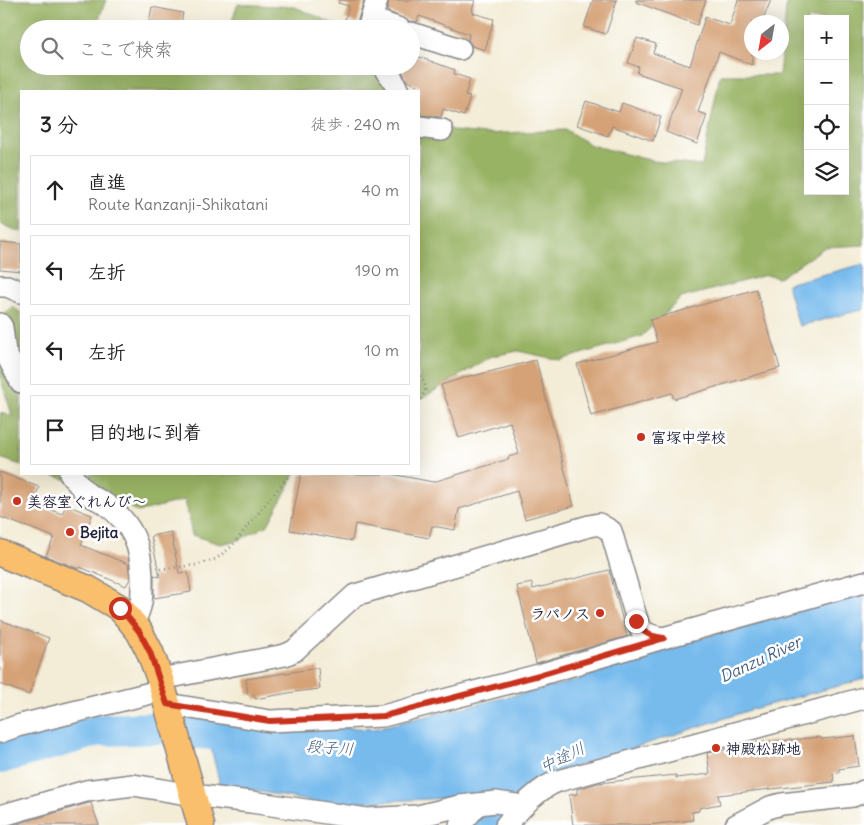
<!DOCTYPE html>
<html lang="ja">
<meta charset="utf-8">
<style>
body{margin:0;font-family:Delius,"Klee One",sans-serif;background:#f2f2f2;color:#222}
.controls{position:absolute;right:15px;top:15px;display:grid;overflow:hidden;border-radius:0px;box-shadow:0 5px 20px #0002}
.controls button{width:45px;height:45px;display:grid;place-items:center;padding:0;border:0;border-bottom:1px solid #e0e0e0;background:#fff;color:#222;font:25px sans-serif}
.compass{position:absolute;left:744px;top:15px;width:45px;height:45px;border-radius:50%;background:#fff;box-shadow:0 5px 20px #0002;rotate:211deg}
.stop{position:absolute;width:15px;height:15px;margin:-11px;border:4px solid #c8321e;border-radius:50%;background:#fff}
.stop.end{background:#c8321e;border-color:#fff;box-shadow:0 1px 5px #0008}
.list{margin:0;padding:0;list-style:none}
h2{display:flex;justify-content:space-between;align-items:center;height:65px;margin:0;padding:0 20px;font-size:21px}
h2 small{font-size:16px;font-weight:400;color:#767676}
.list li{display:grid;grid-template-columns:32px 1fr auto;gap:15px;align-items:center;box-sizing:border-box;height:70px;margin:0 10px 10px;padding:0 10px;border:1px solid #e0e0e0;border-radius:0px}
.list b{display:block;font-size:19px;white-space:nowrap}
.list p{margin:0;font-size:16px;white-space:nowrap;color:#767676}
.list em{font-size:16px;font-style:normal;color:#767676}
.icon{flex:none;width:28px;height:28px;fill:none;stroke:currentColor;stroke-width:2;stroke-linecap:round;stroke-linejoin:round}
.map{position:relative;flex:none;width:864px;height:825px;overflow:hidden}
.search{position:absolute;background:#fff;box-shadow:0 5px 20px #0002;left:20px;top:20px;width:400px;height:55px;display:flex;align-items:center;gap:12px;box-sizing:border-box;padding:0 18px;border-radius:28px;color:#767676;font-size:19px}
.panel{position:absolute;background:#fff;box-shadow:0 5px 20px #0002;left:20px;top:90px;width:400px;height:385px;border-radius:0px}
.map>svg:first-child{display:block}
.forest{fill:#99b365;stroke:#5e6a50;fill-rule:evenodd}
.water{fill:#77bbed;stroke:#4c6e94}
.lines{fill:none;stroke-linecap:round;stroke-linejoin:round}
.river{stroke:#77bbed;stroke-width:32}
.building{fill:#d5a277}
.minor-casing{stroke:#8a8788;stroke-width:24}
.major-casing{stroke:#8a8788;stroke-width:29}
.path{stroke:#8a8788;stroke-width:3;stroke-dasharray:1 4;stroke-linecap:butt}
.minor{stroke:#fff;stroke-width:21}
.major{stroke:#f9bf6d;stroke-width:26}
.route{stroke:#c8321e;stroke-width:6}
.poi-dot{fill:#c8321e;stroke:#fff;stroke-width:2}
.labels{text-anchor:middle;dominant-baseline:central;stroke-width:5;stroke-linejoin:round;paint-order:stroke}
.poi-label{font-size:15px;font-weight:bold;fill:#22223b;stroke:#fff;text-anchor:start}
.water-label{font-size:16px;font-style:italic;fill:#445f82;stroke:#fff}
</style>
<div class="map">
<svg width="864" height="825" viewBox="0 0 864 825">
<rect width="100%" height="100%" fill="#fff"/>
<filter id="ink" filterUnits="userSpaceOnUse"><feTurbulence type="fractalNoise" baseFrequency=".02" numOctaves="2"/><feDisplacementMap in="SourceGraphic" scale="10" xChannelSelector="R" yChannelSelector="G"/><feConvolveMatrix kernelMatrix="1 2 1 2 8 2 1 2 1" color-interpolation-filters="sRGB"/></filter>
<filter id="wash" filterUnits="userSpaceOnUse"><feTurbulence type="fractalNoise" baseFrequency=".0096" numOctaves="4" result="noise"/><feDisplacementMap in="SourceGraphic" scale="20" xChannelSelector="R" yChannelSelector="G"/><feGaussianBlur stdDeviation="1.12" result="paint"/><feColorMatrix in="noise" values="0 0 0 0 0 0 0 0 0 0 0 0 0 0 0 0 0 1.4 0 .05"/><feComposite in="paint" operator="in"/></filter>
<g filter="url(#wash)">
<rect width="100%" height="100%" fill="#f3ecd6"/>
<g class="forest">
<path d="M0 0H106L98 21 133 29H29V66H391L406 91H21V232L0 224Z"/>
<path d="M787 0H863L864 2V245L825 247 779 278 766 275 681 298 642 336 560 360 518 351 492 356 419 400V109L454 131 486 134 566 130 591 145 653 161 702 166 720 75H779ZM808 19H845V191H808Z"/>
<path d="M238 4 295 7 346 29H229Z"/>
<path d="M13 307 21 313V465L0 458V413L12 415 0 376V317Z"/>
<path d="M49 474H295L268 525 239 540 220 544 192 535 185 500 138 512 93 488Z"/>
</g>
<g class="water">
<path d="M864 264V309L799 326 787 284Z"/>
<path d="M864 592V679L753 709 563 771 469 797 324 804 220 784 204 720 373 729 571 682 721 632Z"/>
</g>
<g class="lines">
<g class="river">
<path d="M0 758 100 730 161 728 252 739"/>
<path d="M478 825 519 778 551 763"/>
</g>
</g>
<g id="blocks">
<g class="building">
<path d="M339 0H364L357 23 345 19 349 6 338 3Z"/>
<path d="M389 0H475L472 10 473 11V13L494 19 485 50 472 46 468 40 469 34 419 16 417 22 409 21 387 11Z"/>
<path d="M593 0H617L606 34 584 27Z"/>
<path d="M636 0H706L697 25 636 2Z"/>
<path d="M738 0H771L762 22H752V65L719 52 698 112 707 115 697 144 666 132 682 88 637 73 639 67 628 63 637 38 656 44 653 53 690 66 705 17 730 25Z"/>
<path d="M152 7 183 13 180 29H159L148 27Z"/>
<path d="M411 54 455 70 454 74 470 79 465 96 470 97 464 116 443 109 441 117 419 115V86L407 81 402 71 404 66H411Z"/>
<path d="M586 101 619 112 622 103 661 117 653 141 612 126 608 136 577 125Z"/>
<path d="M0 242 21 244V271L0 269Z"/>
<path d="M756 289 780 368 674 399 672 393 591 416 577 364 657 342 650 320Z"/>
<path d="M536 360 574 506 525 519 517 491 459 509 455 530 432 526 429 538 355 524 352 541 290 530 301 474H391L433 482 509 459 508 457 519 454 510 422 459 438 441 385 473 375V376Z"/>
<path d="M0 472 39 487 33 503 62 514 66 505 92 515 81 545 128 564 130 579 126 586 80 567 79 569 46 556 54 537 0 517Z"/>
<path d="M171 532 179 573 188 572 191 592 154 598V575L160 577 151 536Z"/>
<path d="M609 570 627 636 536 663 517 586 532 583 533 589Z"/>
<path d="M0 620 49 638 29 695 0 684Z"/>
<path d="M318 668 320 689 294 692 255 699 254 694 248 695 246 679Z"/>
<path d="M855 736 859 766 839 769V773L833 774 834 782 718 795 720 804 699 808V811L692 812 693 820 647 825H573L569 795 577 794V789L598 783 676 775V778L710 774 707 753 734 748V746L737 745 820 737 821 739Z"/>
<path d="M91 803 99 825H14L89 803Z"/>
</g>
</g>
</g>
<g filter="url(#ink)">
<use href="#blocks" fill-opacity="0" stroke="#8a8788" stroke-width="1"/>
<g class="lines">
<g class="minor-casing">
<g id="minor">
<path d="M371 19 400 29"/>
<path d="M368 29 377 0"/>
<path d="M411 33 460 49"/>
<path d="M382 66 392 78 398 91"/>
<path d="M419 127 442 130"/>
<path d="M0 286H7L21 292"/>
<path d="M0 324 2 327 5 352 21 382"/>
<path d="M70 474C76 480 81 489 88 494 94 498 102 501 108 506 132 524 141 546 142 576 142 598 143 604 133 624"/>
<path d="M160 679 285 655 294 651 355 595 589 526 599 524 611 531 639 627C646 635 653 636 663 638"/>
<path d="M167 704 270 721 383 716 539 675 663 638 864 582"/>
<path d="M0 732 17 726 163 690"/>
<path d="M0 816 86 791 133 785 193 795 251 802 367 819 418 816 460 806 496 802 523 806"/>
<path d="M460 825 478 804"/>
<path d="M506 825C521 808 537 789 558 781L864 698"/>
<path d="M736 825 770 807 782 804 853 796 864 791"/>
</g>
</g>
<g class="major-casing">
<path id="major" d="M0 553 88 589 120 608 139 631 150 652 160 679 201 825"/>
</g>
<g class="path">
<path d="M419 371 426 388 419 403"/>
<path d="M160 569 197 565 216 559 231 547 290 474"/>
</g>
<use href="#minor" class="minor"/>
<use href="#major" class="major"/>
</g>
</g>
<g class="lines" filter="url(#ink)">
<path class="route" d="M120 608 139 631 150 652 167 704 270 721 384 716 539 675 664 638C650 636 643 634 636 621"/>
</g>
<g class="poi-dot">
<circle cx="641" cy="437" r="5"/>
<circle cx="17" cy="501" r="5"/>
<circle cx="70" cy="532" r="5"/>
<circle cx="600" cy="613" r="5"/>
<circle cx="716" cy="748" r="5"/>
</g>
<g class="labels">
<g class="poi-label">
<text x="651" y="437">富塚中学校</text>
<text x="27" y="501">美容室ぐれんび～</text>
<text x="80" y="532">Bejita</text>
<text x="590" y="613" text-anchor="end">ラパノス</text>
<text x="726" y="748">神殿松跡地</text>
</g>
<g class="water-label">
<text transform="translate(760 659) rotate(-25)">Danzu River</text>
<text transform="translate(330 747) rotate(4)">段子川</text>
<text transform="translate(562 757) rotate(-26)">中途川</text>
</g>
</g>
</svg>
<div class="controls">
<button>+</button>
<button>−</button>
<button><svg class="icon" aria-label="locate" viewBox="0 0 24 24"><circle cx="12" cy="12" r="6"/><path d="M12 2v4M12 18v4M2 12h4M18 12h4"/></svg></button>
<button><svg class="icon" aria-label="layers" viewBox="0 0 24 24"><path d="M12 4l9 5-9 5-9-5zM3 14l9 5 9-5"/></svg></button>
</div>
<svg class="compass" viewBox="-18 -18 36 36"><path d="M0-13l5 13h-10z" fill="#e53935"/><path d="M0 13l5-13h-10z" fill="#767676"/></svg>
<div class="stop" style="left:120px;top:608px"></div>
<div class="stop end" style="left:636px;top:621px"></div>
<div class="search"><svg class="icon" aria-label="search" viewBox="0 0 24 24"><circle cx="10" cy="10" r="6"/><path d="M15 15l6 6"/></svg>ここで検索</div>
<section class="panel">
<h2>3 分<small>徒歩 · 240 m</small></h2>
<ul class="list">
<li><svg class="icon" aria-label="ahead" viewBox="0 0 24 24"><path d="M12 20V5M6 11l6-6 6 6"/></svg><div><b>直進</b><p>Route Kanzanji-Shikatani</p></div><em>40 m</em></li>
<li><svg class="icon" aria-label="left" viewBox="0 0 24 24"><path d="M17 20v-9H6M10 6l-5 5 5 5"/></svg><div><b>左折</b></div><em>190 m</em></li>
<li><svg class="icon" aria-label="left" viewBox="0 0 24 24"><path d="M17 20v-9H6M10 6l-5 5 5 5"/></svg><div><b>左折</b></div><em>10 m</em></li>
<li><svg class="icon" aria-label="arrive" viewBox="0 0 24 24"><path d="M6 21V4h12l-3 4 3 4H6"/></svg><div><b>目的地に到着</b></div></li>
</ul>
</section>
</div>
